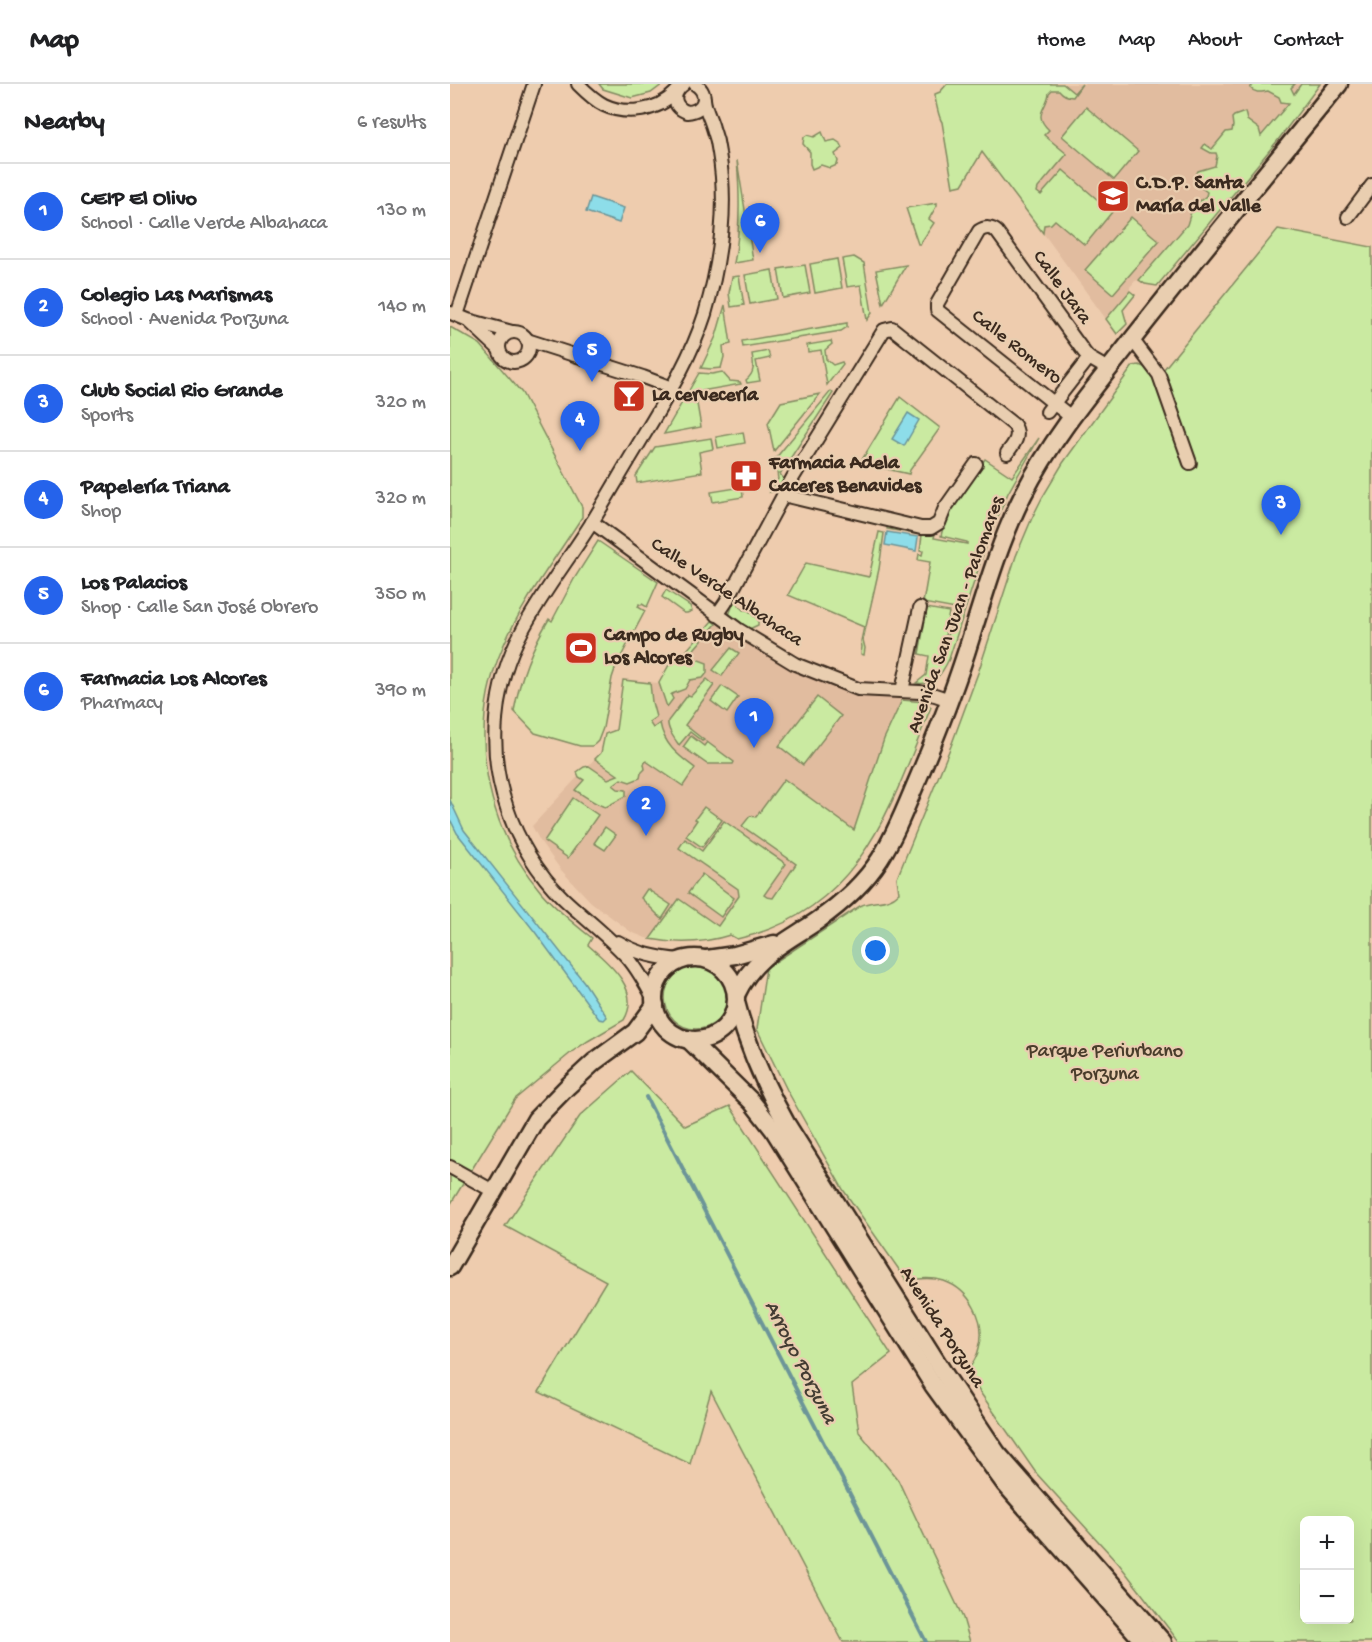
<!DOCTYPE html>
<meta charset="utf-8">
<style>
body{margin:0;font-family:"Gochi Hand",sans-serif;background:#f2f2f2;color:#202124}
.controls{position:absolute;right:18px;bottom:18px;display:grid;overflow:hidden;border-radius:9px;box-shadow:0 6px 24px #0002}
.controls button{width:54px;height:54px;display:grid;place-items:center;padding:0;border:0;border-bottom:2px solid #e0e0e0;background:#fff;color:#202124;font:30px sans-serif}
.you{position:absolute;left:426px;top:867px;width:21px;height:21px;margin:-15px;border:4px solid #fff;border-radius:50%;background:#1a73e8;box-shadow:0 0 0 9px #1a73e833}
.badge{display:grid;place-items:center;width:39px;height:39px;border-radius:50%;background:#2563eb;color:#fff;font-size:20px;font-weight:700}
.pin{position:absolute;translate:-50% -50px;filter:drop-shadow(0 2px 3px #0008)}
.pin::after{content:'';position:absolute;top:32px;width:21px;height:18px;background:inherit;clip-path:polygon(0 0,100% 0,50% 100%)}
.list{margin:0;padding:0;list-style:none}
h2{display:flex;justify-content:space-between;align-items:center;height:78px;margin:0;padding:0 24px;font-size:26px}
h2 small{font-size:20px;font-weight:400;color:#757577}
.list li{display:grid;grid-template-columns:39px 1fr auto;gap:18px;align-items:center;box-sizing:border-box;height:96px;padding:0 24px;border-top:2px solid #e0e0e0}
.list b{display:block;font-size:22px;white-space:nowrap}
.list p{margin:0;font-size:20px;white-space:nowrap;color:#757577}
.list em{font-size:20px;font-style:normal;color:#757577}
.map{position:relative;flex:none;width:922px;height:1558px;overflow:hidden}
header{display:flex;align-items:center;gap:36px;box-sizing:border-box;height:84px;padding:0 30px;background:#fff;border-bottom:2px solid #e0e0e0}
header strong{font-size:28px}
nav{display:flex;gap:33px;margin-inline-start:auto;font-size:21px}
main{display:flex}
aside{flex:1;background:#fff}
.map>svg:first-child{display:block}
.built{fill:#e1bc9f}
.green{fill:#caeaa1;stroke:#828a60;stroke-width:1.5;fill-rule:evenodd}
.water{fill:#8ddde9;stroke:#6c9598;stroke-width:1.5}
.lines{fill:none;stroke-linecap:round;stroke-linejoin:round}
.stream{stroke:#6c9598;stroke-width:4}
.street-casing{stroke:#3b2a1e;stroke-width:16}
.secondary-casing{stroke:#3b2a1e;stroke-width:21}
.street{stroke:#e9ceb0;stroke-width:12}
.secondary{stroke:#e9ceb0;stroke-width:16}
.labels{text-anchor:middle;dominant-baseline:central;stroke-width:4.5;stroke-linejoin:round;paint-order:stroke}
.poi-label{font-size:20px;font-weight:bold;fill:#3b2a1e;stroke:#e9ceb0;text-anchor:start}
.street-label{font-size:20px;fill:#3b2a1e;stroke:#e9ceb0}
.park-label{font-size:20px;fill:#493d2b;stroke:#e9ceb0}
.water-label{font-size:21px;font-style:italic;fill:#433c32;stroke:#e9ceb0}
</style>
<header>
<strong>Map</strong>
<nav><a>Home</a><a>Map</a><a>About</a><a>Contact</a></nav>
</header>
<main>
<aside>
<h2>Nearby<small>6 results</small></h2>
<ul class="list">
<li><span class="badge">1</span><div><b>CEIP El Olivo</b><p>School · Calle Verde Albahaca</p></div><em>130 m</em></li>
<li><span class="badge">2</span><div><b>Colegio Las Marismas</b><p>School · Avenida Porzuna</p></div><em>140 m</em></li>
<li><span class="badge">3</span><div><b>Club Social Rio Grande</b><p>Sports</p></div><em>320 m</em></li>
<li><span class="badge">4</span><div><b>Papelería Triana</b><p>Shop</p></div><em>320 m</em></li>
<li><span class="badge">5</span><div><b>Los Palacios</b><p>Shop · Calle San José Obrero</p></div><em>350 m</em></li>
<li><span class="badge">6</span><div><b>Farmacia Los Alcores</b><p>Pharmacy</p></div><em>390 m</em></li>
</ul>
</aside>
<div class="map">
<svg width="922" height="1558" viewBox="0 0 922 1558">
<rect width="100%" height="100%" fill="#eeccae"/>
<filter id="ink" filterUnits="userSpaceOnUse"><feTurbulence type="fractalNoise" baseFrequency=".0167" numOctaves="2"/><feDisplacementMap in="SourceGraphic" scale="12" xChannelSelector="R" yChannelSelector="G"/><feConvolveMatrix kernelMatrix="1 2 1 2 8 2 1 2 1" color-interpolation-filters="sRGB"/></filter>
<g filter="url(#ink)">
<g class="built">
<path d="M497 0H851L839 18 744 133 689 196 685 197 680 203V207L656 235 588 142 487 12Z"/>
<path d="M262 537 314 571 367 597 403 610 429 614 448 613 452 616 434 655 406 742 378 801 305 843 266 855 215 858 196 854 181 848 141 818 111 786 90 757 82 742 164 654 173 596 209 599Z"/>
</g>
<g class="green">
<path d="M149 0H213L201 9 182 14 153 5Z"/>
<path d="M497 0H613L624 9 632 0 623 13C617 13 613 11 609 6H602L599 9C597 25 582 30 599 46L594 51 617 70 588 104 587 108 591 111 613 86 662 128 635 161 605 136 601 140 594 141 593 149 532 68 512 101 503 103 492 38C489 34 485 16 485 10L490 8Z"/>
<path d="M804 0H845L841 4 844 10 851 0H870L828 56 707 202 695 200 689 196 737 141 741 128 746 120 756 112 757 108 749 102 746 91 748 87 765 82 767 72 766 69H761L752 64 755 60 762 65 776 48 782 47 783 42 782 34 784 32 795 28 797 36 809 45 811 52 839 19 831 18 829 13 818 7C811 8 806 10 800 4Z"/>
<path d="M636 23 688 67 664 96 612 52Z"/>
<path d="M372 48 376 58 385 56 391 60 393 64 385 70 388 77 387 81 380 84 371 81 362 85 360 80V68L353 60 354 53 357 51 364 53Z"/>
<path d="M287 76 303 176 284 179C291 145 290 111 287 76Z"/>
<path d="M487 119V121L479 135 484 139 470 160H468L456 124Z"/>
<path d="M681 133 709 157 663 210 635 186Z"/>
<path d="M828 145 922 163V1558H729L669 1480 586 1389 516 1288C522 1281 527 1274 529 1264 537 1237 520 1206 494 1197 481 1193 470 1194 457 1197L394 1107 337 1006 307 945 316 884 410 822C423 815 437 821 449 809L447 794 501 662 528 589 566 472 582 434 592 414 613 379 683 282 689 281 694 283 705 296ZM854 1436H900V1536H854Z"/>
<path d="M404 173 414 179 422 229 417 236 411 201 397 203 392 175Z"/>
<path d="M387 175 392 204 365 209 360 180Z"/>
<path d="M355 181 360 209 333 214 328 185Z"/>
<path d="M456 181 433 220 426 186Z"/>
<path d="M322 186 327 215 300 220 295 191Z"/>
<path d="M289 192 294 221 281 223 279 209 282 193Z"/>
<path d="M680 207 685 211 673 226 677 240 667 250 656 235Z"/>
<path d="M275 221 281 260 273 262 274 273 271 284 261 285 251 284 266 252Z"/>
<path d="M397 239V243L391 247 293 263 292 257Z"/>
<path d="M0 243 30 260 72 309 132 423V433C105 475 71 519 52 565 17 646 35 742 91 808 106 825 124 840 142 854L138 861C159 879 192 906 174 936L138 957 123 967 65 1015 0 1121Z"/>
<path d="M381 257 382 260 375 266 376 275 383 281 392 278 393 280 377 301 371 266 358 268 357 261Z"/>
<path d="M318 267 320 274 306 277 310 297 297 299 296 296C305 289 304 281 302 270Z"/>
<path d="M272 288 280 297 290 298 291 300 245 308 251 343 214 350 249 289 262 290Z"/>
<path d="M381 307 383 309 330 390 334 395 328 406 320 408 328 395 325 375Z"/>
<path d="M370 310 324 367 318 339 331 318Z"/>
<path d="M450 313 490 344 460 386 459 390 410 379Z"/>
<path d="M293 348 295 359 268 364 266 353Z"/>
<path d="M261 354 263 365 249 368 252 388 187 399 186 392 205 363Z"/>
<path d="M589 354 558 409 536 461 499 575C492 590 484 602 466 599L476 591 479 572 469 570 477 524 499 528 493 564 506 525 473 519 480 478 468 476 469 470 472 471 473 467 470 466 472 451 437 445 438 439 485 450 484 454 517 460V458L491 452 496 431 535 375 562 393Z"/>
<path d="M292 403 293 413 263 418 261 408Z"/>
<path d="M429 448 434 449 429 485 413 556 415 564 414 571 411 570 412 563 411 557 414 543 338 511 356 479 419 493Z"/>
<path d="M148 457 208 498 197 523 192 520 191 521 189 520 188 523 195 527 166 582 162 594 153 644 148 657 145 660 142 662H130L85 649 64 627C70 594 81 565 99 535L102 537 124 495Z"/>
<path d="M216 506 240 522 242 527 237 529H234L212 513Z"/>
<path d="M285 515 288 517V521L293 526H298L305 533H308V541L297 546 279 531Z"/>
<path d="M262 537 266 540 238 572 257 579V589L253 594 240 596 235 605 222 610 221 611 223 615 217 623 209 599 219 581 231 573Z"/>
<path d="M281 564 289 569 272 592 263 586Z"/>
<path d="M257 595 264 601 235 641 254 656 252 657 240 648 229 661C224 654 217 645 218 637L238 611 241 612Z"/>
<path d="M173 596 200 599 202 618 206 633 199 638 203 644 210 639C214 661 228 671 245 684L233 702 196 677 194 680 195 685 191 689 190 694 180 698 171 695 163 701 168 705 176 706V712L156 723C146 721 135 712 125 706L134 696 129 693 127 688 134 683 139 682 158 695 168 691 145 675 151 669 155 650 166 646Z"/>
<path d="M272 602 288 613 277 629 261 617Z"/>
<path d="M367 613 391 632 353 681 329 662Z"/>
<path d="M452 616 475 618 481 623C440 725 409 828 287 855L280 851C255 859 226 860 200 855L229 815 268 842 289 812 288 805 229 764 235 755 252 767 274 737 336 780 314 811 317 813 323 814 346 780 292 742 300 732 306 733 334 695 404 746 434 655Z"/>
<path d="M241 652 254 662 257 658 284 678 283 680H257L233 663Z"/>
<path d="M123 714 148 731 118 774 94 757Z"/>
<path d="M254 723 272 736 252 763 236 752 247 736 245 735Z"/>
<path d="M155 743 166 751 155 766 144 759Z"/>
<path d="M252 790 284 814 271 833 238 809Z"/>
<path d="M197 805 221 821 212 835 191 814Z"/>
<circle cx="246" cy="914" r="31"/>
<path d="M181 987 235 1042 280 1022 441 1270 402 1301 409 1348 448 1396 513 1534 520 1558H393L261 1307 240 1380 89 1308 156 1197 55 1142 130 1032Z"/>
</g>
<g class="water">
<path d="M141 113 174 124 169 139 136 128Z"/>
<path d="M458 329 469 336 454 362 442 355Z"/>
<path d="M437 448 468 453 466 467 435 461Z"/>
<path d="M0 716 14 746 134 898 157 933 154 936 149 935 85 848 7 749 0 735Z"/>
</g>
<g class="lines">
<path class="stream" d="M196 1013 476 1558"/>
<g class="street-casing">
<g id="street">
<path d="M128 0C136 8 144 16 154 21 177 32 208 27 225 9"/>
<path d="M234 0C221 9 223 23 237 28 255 27 260 10 245 0"/>
<path d="M898 133 922 101"/>
<path d="M1 229 18 236 62 248"/>
<path d="M7 231 84 0"/>
<path d="M19 237 49 265"/>
<circle cx="64" cy="263" r="15"/>
<path d="M682 255 709 291 740 379"/>
<path d="M77 256 193 293 222 304"/>
<path d="M597 328 639 274"/>
<path d="M621 333 487 226V220L529 147C535 143 542 143 547 148L634 268 639 274 658 285"/>
<path d="M333 411 471 444H481L489 439 495 424 526 380"/>
<path d="M142 438 289 546 345 580 408 605 470 608 485 611 500 616"/>
<path d="M267 531 276 518 342 395 434 246 442 244 564 341C571 352 564 360 557 369"/>
<path d="M452 607 470 524"/>
<path d="M168 858C188 870 208 874 231 876"/>
<path d="M204 915C196 901 188 885 177 873 157 851 134 834 113 814 88 790 68 757 57 724 37 667 43 600 72 547 92 509 119 475 141 440 157 414 172 387 188 361 213 319 240 277 255 230 270 179 278 122 269 69 268 60 266 52 263 44 260 33 255 26 254 15"/>
<path d="M0 1083 43 1107"/>
</g>
</g>
<g class="secondary-casing">
<g id="secondary">
<circle cx="245" cy="915" r="41"/>
<path d="M257 875 285 871 324 860"/>
<path d="M286 911C304 872 333 860 367 837 391 820 414 800 430 775 444 753 454 728 464 704 483 660 501 615 516 569 533 516 548 461 573 411 603 352 645 303 685 252 752 167 821 83 889 0"/>
<path d="M286 918C297 961 314 1000 336 1039L495 1291 547 1369 713 1558"/>
<path d="M238 955 302 1018 323 1045 483 1301 555 1400 694 1558"/>
<path d="M0 1183 86 1035 118 1002 144 978 185 948 205 921"/>
</g>
</g>
<use href="#street" class="street"/>
<use href="#secondary" class="secondary"/>
</g>
</g>
<defs>
<g id="school-square" transform="scale(1.725)"><rect x="-9" y="-9" width="18" height="18" rx="4" fill="#c8321e" stroke="#e9ceb0"/><path d="M0-5L7-2L0 1L-7-2ZM-4 1L0 2.5L4 1V4Q0 6-4 4Z" fill="#fff"/></g>
<g id="bar-square" transform="scale(1.725)"><rect x="-9" y="-9" width="18" height="18" rx="4" fill="#c8321e" stroke="#e9ceb0"/><path d="M-6-5H6L.8 .8V4.5H3.5V6h-7V4.5H-.8V.8Z" fill="#fff"/></g>
<g id="pharmacy-square" transform="scale(1.725)"><rect x="-9" y="-9" width="18" height="18" rx="4" fill="#c8321e" stroke="#e9ceb0"/><path d="M-2-6h4v4h4v4h-4v4h-4v-4h-4v-4h4Z" fill="#fff"/></g>
<g id="stadium-square" transform="scale(1.725)"><rect x="-9" y="-9" width="18" height="18" rx="4" fill="#c8321e" stroke="#e9ceb0"/><path d="M0-5a6.5 5 0 1 0 0 10a6.5 5 0 1 0 0-10ZM-3.5-1.8h7v3.6h-7Z" fill="#fff"/></g>
</defs>
<g fill-rule="evenodd">
<use href="#school-square" x="663" y="112"/>
<use href="#bar-square" x="179" y="312"/>
<use href="#pharmacy-square" x="296" y="392"/>
<use href="#stadium-square" x="131" y="564"/>
</g>
<g class="labels">
<g class="poi-label">
<text x="686" y="100">C.D.P. Santa<tspan x="686" dy="23">María del Valle</tspan></text>
<text x="202" y="312">La cervecería</text>
<text x="319" y="380">Farmacia Adela<tspan x="319" dy="23">Caceres Benavides</tspan></text>
<text x="154" y="552">Campo de Rugby<tspan x="154" dy="23">Los Alcores</tspan></text>
</g>
<g class="street-label">
<text transform="translate(611 204) rotate(54)">Calle Jara</text>
<text transform="translate(566 264) rotate(38)">Calle Romero</text>
<text transform="translate(276 509) rotate(34)">Calle Verde Albahaca</text>
<text transform="translate(507 531) rotate(-70)">Avenida San Juan - Palomares</text>
<text transform="translate(491 1244) rotate(57)">Avenida Porzuna</text>
</g>
<g class="park-label">
<text x="655" y="968">Parque Periurbano<tspan x="655" dy="23">Porzuna</tspan></text>
</g>
<g class="water-label">
<text transform="translate(349 1279) rotate(63)">Arroyo Porzuna</text>
</g>
</g>
</svg>
<div class="controls">
<button>+</button>
<button>−</button>
</div>
<div class="you"></div>
<div class="pin badge" style="left:304px;top:664px">1</div>
<div class="pin badge" style="left:196px;top:752px">2</div>
<div class="pin badge" style="left:831px;top:451px">3</div>
<div class="pin badge" style="left:130px;top:367px">4</div>
<div class="pin badge" style="left:142px;top:298px">5</div>
<div class="pin badge" style="left:310px;top:169px">6</div>
</div>
</main>
